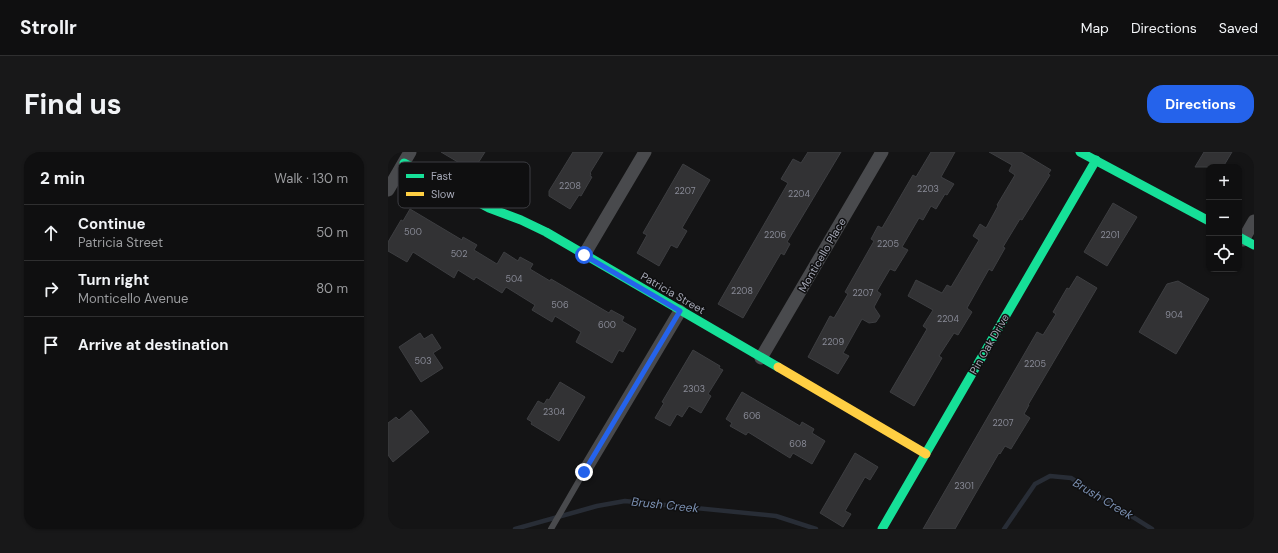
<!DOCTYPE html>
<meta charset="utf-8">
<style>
body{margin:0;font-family:"DM Sans",sans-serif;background:#181819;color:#f1f3f6}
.controls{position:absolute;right:12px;top:12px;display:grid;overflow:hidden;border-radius:8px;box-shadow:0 1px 3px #0004}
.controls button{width:36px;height:36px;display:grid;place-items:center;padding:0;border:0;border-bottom:1px solid #2f2f30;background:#0f0f10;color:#f1f3f6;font:20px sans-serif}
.stop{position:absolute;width:12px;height:12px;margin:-9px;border:3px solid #2563eb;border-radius:50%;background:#fff}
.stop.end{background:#2563eb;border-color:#fff;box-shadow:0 1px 4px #0008}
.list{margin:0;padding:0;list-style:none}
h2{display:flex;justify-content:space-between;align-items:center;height:52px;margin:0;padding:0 16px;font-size:17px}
h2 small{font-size:13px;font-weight:400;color:#9b9c9f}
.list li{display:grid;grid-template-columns:26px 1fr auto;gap:12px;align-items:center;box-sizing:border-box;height:56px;padding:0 16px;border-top:1px solid #2f2f30}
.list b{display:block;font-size:15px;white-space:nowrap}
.list p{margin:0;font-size:13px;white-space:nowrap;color:#9b9c9f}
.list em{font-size:13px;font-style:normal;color:#9b9c9f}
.icon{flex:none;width:22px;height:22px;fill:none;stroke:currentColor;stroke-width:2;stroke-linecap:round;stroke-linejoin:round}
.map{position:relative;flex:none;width:866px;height:377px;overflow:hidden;border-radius:16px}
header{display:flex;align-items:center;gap:24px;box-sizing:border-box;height:56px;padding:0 20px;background:#0f0f10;border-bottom:1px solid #2f2f30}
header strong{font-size:19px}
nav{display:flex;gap:22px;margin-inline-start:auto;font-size:14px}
.intro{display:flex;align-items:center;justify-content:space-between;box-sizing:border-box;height:96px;padding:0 24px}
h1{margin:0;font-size:28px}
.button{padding:10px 18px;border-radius:16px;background:#2563eb;color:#fff;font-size:14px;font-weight:700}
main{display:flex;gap:24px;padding:0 24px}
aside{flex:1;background:#0f0f10;border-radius:16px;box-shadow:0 1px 3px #0004}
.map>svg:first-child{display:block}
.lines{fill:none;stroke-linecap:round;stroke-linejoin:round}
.stream{stroke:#282d36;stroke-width:4.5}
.building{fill:#323234;stroke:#3d3e41}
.lane{stroke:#494a4d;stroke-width:6}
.street{stroke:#494a4d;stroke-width:13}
.fast{stroke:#16e098;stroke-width:9}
.slow{stroke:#ffcf43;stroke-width:9}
.route{stroke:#2563eb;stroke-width:5}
.labels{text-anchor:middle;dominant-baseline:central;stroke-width:3;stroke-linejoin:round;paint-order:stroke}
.number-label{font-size:9px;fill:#888a96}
.street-label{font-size:11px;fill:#a5a8b6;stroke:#0f0f10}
.water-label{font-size:12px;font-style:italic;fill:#7b90b2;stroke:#0f0f10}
.key{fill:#0f0f10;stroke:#3c3d42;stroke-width:1}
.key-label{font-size:11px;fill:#a5a8b6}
</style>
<header>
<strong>Strollr</strong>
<nav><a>Map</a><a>Directions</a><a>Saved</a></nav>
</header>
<div class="intro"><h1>Find us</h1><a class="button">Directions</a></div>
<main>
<aside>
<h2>2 min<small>Walk · 130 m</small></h2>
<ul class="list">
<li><svg class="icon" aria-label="ahead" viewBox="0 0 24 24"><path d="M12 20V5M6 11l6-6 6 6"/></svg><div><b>Continue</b><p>Patricia Street</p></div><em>50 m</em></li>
<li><svg class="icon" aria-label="right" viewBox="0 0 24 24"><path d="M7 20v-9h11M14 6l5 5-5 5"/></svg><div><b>Turn right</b><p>Monticello Avenue</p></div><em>80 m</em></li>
<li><svg class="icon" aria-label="arrive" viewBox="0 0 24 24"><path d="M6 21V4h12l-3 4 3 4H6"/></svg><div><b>Arrive at destination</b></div></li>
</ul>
</aside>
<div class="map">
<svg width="866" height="377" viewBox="0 0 866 377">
<rect width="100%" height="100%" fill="#141415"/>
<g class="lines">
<g class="stream">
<path d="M127 377 209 354 237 349 388 364 428 377"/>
<path d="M616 377 647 332 662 324 683 326 764 377"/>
</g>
</g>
<g class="building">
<path d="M53 0H97L85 19Z"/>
<path d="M185 0H215L202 21 203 22 202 24 204 25 193 44 191 43 182 57 161 44V39Z"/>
<path d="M420 0H453L399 90 402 92 396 103 393 101 355 166 330 152 400 31 393 27 405 7 413 11Z"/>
<path d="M543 0H567L553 25 566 32 559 43 557 42 548 57 543 54 535 68 531 66 514 95 520 98 507 119 502 117 489 139 493 142 486 155 492 164 488 170 481 171 474 167 455 201 461 204 450 222 420 205 442 164 446 166 460 142 457 140 486 89 483 87 490 74 494 76 525 23 528 25Z"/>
<path d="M601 0H633L663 18 660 22 662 23 634 68 632 67 615 95 617 96 604 119 601 117 579 156 584 160 570 183 566 181 551 204 554 206 526 254 502 240 539 177 535 174 545 158 520 144 528 128 554 141 559 133 563 135 591 88 585 84 592 72 598 76 610 54 609 53 627 23 621 19 624 13Z"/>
<path d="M816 0H844L835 15H807Z"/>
<path d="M295 12 322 28 294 76 299 79 289 96 283 93 271 114 249 101 259 83 255 81Z"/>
<path d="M725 51 749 65 719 114 696 100Z"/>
<path d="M22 57 74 88 75 85 89 93 86 98 109 112 116 100 130 109 132 105 145 112 142 117 162 129 163 127 221 161 223 158 236 165 234 169 248 177 235 200 231 198 224 211 188 190 193 180 167 164 164 170 144 158 147 153 118 135 114 141 88 125 86 128 70 118 66 126 25 100 19 110 0 99V90L13 68 15 69Z"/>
<path d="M689 124 709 136 640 253H641L636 262 642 266 623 297 617 294 612 302 611 301 567 377H535L649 180 655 183 668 162 665 160 679 136 681 137Z"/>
<path d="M790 129 821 147 788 202 751 180 779 132Z"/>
<path d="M32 181 36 187 44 182 53 196 45 201 55 216 33 230 11 195Z"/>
<path d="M305 198 332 214 331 216 335 218 320 242 323 244 313 261 301 254 294 265 289 262 282 274 267 266 276 251 274 250Z"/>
<path d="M172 230 197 245 171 289 143 272 144 270 139 267 150 249 156 252 159 247 161 248Z"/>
<path d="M354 240 412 274 414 270 426 277 424 281 437 289 424 312 405 301 402 306 360 280 358 283 342 274 344 271 338 267Z"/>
<path d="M23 258 41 280 5 310 0 303V271L8 265 11 268Z"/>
<path d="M467 301 490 315 482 328 477 325 457 359 463 362 455 375 432 361Z"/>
</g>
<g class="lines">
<path class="lane" d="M163 377 196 320"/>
<g class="street">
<path d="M0 38 22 0"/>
<path d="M855 88 866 69"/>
<path d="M196 103 257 0"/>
<path d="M373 206 494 0"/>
<path d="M196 320 292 159"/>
</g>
<g class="fast">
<path d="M692 0 821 69"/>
<path d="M16 11 101 56 133 68 158 80 390 215"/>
<path d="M851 85 866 93"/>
<path d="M494 377 708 8"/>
</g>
<path class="slow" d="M390 215 538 302"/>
</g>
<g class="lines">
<path class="route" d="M196 320 292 159 196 103"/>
</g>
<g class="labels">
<g class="number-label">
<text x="182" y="34">2208</text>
<text x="540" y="37">2203</text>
<text x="297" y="39">2207</text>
<text x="411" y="42">2204</text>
<text x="25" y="80">500</text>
<text x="387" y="83">2206</text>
<text x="722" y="83">2201</text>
<text x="500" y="92">2205</text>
<text x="71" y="102">502</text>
<text x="126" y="127">504</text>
<text x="354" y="139">2208</text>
<text x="475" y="141">2207</text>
<text x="172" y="153">506</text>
<text x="786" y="163">904</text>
<text x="560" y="167">2204</text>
<text x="219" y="173">600</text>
<text x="445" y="190">2209</text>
<text x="35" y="209">503</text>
<text x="647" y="212">2205</text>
<text x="306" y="237">2303</text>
<text x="166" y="260">2304</text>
<text x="364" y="264">606</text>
<text x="615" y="271">2207</text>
<text x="410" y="292">608</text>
<text x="576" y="334">2301</text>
</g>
<g class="street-label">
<text transform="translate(434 103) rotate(-60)">Monticello Place</text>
<text transform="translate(285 141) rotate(30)">Patricia Street</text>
<text transform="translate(601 192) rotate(-60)">Pin Oak Drive</text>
</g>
<g class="water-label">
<text transform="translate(715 347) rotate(31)">Brush Creek</text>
<text transform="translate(277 353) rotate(6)">Brush Creek</text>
</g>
</g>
<rect x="10" y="10" width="132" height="46" rx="6" class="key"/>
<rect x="18" y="22" width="18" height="4" fill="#16e098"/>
<rect x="18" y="40" width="18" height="4" fill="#ffcf43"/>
<g class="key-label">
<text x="43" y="28">Fast</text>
<text x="43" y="46">Slow</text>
</g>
</svg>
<div class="controls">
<button>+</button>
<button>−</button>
<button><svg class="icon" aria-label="locate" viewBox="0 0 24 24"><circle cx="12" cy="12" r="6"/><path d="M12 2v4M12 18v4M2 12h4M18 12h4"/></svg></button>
</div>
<div class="stop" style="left:196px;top:103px"></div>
<div class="stop end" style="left:196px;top:320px"></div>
</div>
</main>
